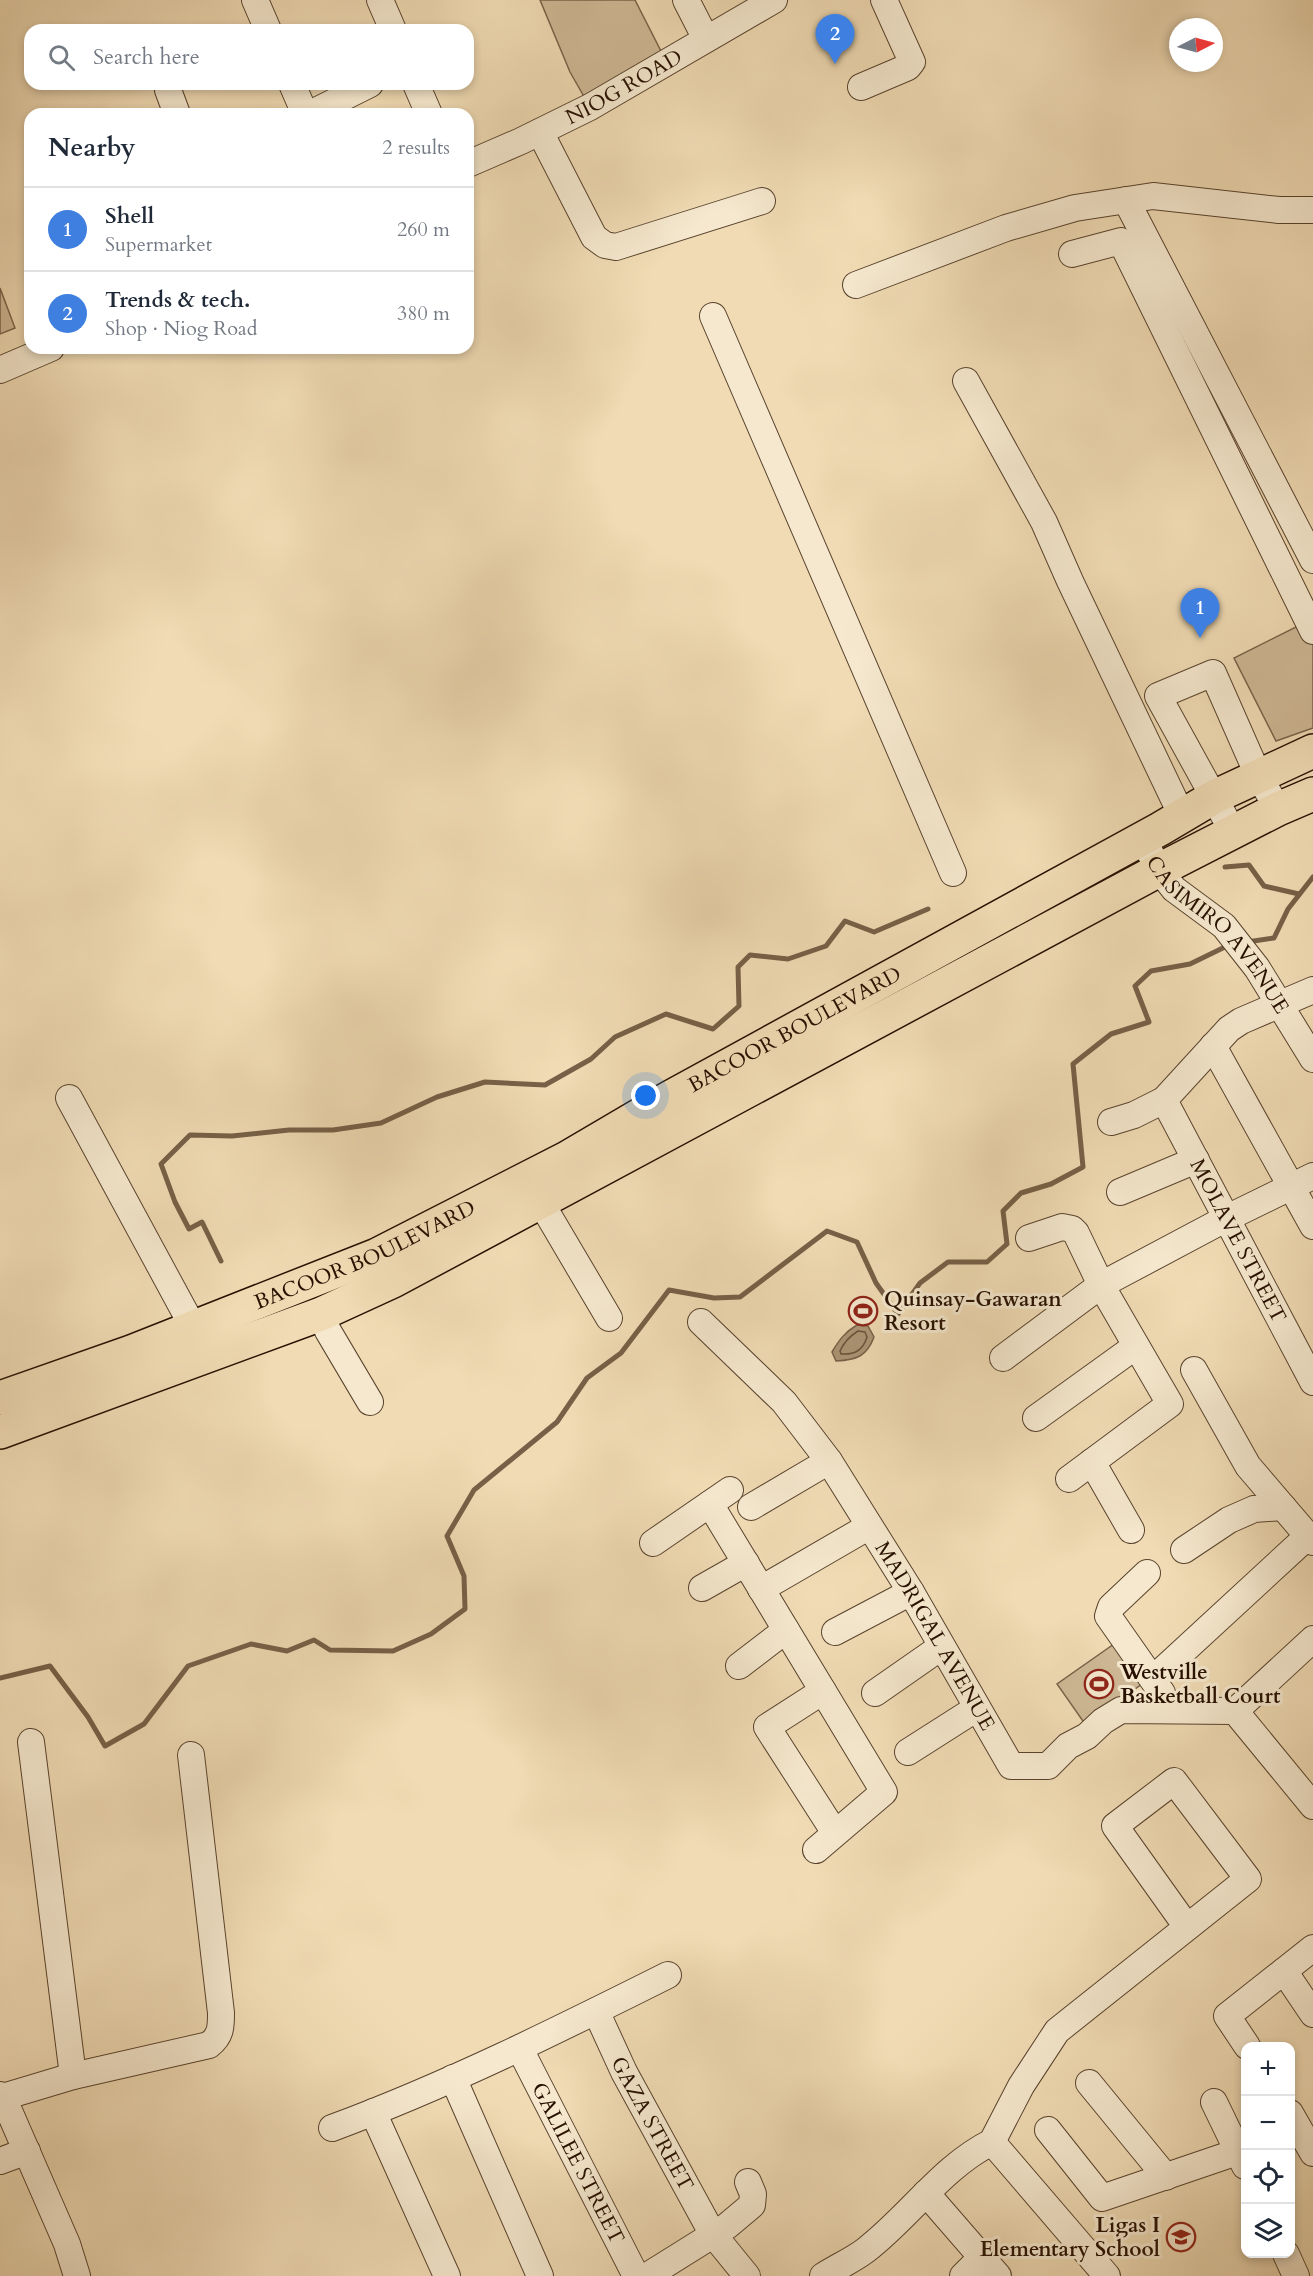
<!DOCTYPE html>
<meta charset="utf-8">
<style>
body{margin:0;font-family:Cardo,serif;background:#f6f6f7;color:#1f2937}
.controls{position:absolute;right:18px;bottom:18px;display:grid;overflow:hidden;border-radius:12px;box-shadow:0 3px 9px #0003}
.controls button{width:54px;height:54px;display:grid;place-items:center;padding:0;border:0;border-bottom:2px solid #e0e1e3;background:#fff;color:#1f2937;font:30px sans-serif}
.compass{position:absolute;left:1169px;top:18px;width:54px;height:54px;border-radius:50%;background:#fff;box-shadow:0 3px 9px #0003;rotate:84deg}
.you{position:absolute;left:646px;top:1096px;width:21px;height:21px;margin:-15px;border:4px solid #fff;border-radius:50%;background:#1a73e8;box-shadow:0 0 0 9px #1a73e833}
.badge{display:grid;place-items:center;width:39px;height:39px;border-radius:50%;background:#111827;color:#fff;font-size:20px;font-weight:700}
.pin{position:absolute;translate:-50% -50px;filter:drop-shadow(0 2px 3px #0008)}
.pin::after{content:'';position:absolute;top:32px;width:21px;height:18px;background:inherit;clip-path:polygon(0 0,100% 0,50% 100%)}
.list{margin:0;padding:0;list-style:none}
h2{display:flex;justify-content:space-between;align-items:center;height:78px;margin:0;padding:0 24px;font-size:26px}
h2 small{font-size:20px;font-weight:400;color:#747a83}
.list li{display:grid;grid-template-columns:39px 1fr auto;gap:18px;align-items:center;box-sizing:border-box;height:84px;padding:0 24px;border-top:2px solid #e0e1e3}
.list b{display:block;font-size:22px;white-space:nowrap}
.list p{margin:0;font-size:20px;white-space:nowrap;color:#747a83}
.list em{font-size:20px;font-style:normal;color:#747a83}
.icon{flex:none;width:33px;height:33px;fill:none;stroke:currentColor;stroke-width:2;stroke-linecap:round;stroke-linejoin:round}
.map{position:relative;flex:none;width:1313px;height:2276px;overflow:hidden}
.search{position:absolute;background:#fff;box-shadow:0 3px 9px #0003;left:24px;top:24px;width:450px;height:66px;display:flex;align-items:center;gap:15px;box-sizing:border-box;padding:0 21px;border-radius:18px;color:#747a83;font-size:22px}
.panel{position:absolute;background:#fff;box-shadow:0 3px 9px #0003;left:24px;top:108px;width:450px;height:246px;border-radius:18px}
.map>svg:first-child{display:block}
.green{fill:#ceb895;stroke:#7a644a;stroke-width:1.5}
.water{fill:#ac9677;stroke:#776047;stroke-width:1.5}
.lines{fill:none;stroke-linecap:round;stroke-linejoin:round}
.shore{stroke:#6a533c;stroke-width:1.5}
.stream{stroke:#776047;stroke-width:5}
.minor-casing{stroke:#59432d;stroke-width:28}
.major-casing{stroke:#271000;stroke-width:36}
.minor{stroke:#f5e8ce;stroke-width:26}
.major{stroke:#f0dbb4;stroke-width:33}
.labels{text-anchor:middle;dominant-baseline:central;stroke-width:6;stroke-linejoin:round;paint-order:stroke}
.street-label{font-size:21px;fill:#271000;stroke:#f5e8ce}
.poi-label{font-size:21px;font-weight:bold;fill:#271000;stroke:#f5e8ce;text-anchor:start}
</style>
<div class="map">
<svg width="1313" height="2276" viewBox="0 0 1313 2276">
<rect width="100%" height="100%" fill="#f0dbb4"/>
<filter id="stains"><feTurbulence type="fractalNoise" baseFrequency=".00333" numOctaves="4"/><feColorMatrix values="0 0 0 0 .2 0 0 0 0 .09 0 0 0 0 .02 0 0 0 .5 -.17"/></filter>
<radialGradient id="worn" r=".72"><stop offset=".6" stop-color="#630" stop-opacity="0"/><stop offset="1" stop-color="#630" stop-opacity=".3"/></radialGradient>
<g class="green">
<path d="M540 0H635L667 63 590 107 570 72Z"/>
<path d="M0 288 15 328 0 334Z"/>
<path d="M1304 623 1313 640V728L1276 741 1234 658Z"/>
<path d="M1114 1644 1142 1684 1085 1724 1057 1684Z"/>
</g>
<path class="water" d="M857 1325 868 1326 874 1337C867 1356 857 1360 836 1361L832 1352C839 1340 845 1332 857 1325Z"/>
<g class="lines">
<path class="shore" d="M858 1331 865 1332 867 1337C863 1350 855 1355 841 1354L840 1351C844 1342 850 1336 858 1331Z"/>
<g class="stream">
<path d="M1225 867 1249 865 1264 886 1299 894"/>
<path d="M1247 942 1274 938 1288 909 1313 877"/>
<path d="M221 1261 202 1222 189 1229 175 1202 161 1164 190 1135 232 1136 289 1130H333L381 1123 437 1097 485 1082 545 1085 591 1059 615 1037 666 1014 713 1029 739 1006 738 967 750 955 788 959 826 946 845 921 874 932 928 909"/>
<path d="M0 1678 50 1666 88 1717 105 1746 144 1724 188 1666 251 1644 287 1651 314 1640 330 1650 393 1651 431 1634 465 1609 464 1576 447 1536 474 1490 557 1422 587 1378 621 1353 669 1290 714 1298 740 1297 827 1231 857 1242 876 1283 898 1314 920 1283 948 1262H987L1007 1244 1003 1211 1021 1193 1051 1184 1083 1167 1073 1064 1111 1034 1149 1022 1135 986 1151 971 1190 964 1229 945"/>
</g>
<g class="minor-casing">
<g id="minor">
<path d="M255 0 268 30"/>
<path d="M380 0 393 30"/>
<path d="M686 0 706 39"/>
<path d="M292 84 305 114"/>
<path d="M416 84 429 114"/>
<path d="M861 87 908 67 912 62 884 0"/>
<path d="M168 90 177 114"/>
<path d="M310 114 370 84"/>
<path d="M540 132 594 237 605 245 616 247 762 201"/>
<path id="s1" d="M468 164 521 141 590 107 774 0"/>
<path d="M1126 200 1313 560"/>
<path d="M1072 254 1121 241 1313 631"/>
<path d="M856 285 1006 228 1075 208 1153 196 1279 210H1313"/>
<path d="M713 316 953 873"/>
<path d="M0 370 51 348"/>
<path d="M966 381 1044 522 1070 581 1182 816"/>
<path d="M1233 832 1158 696 1213 673 1258 775 1278 809"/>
<path id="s2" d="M1143 839 1159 870 1174 889 1224 926 1257 968 1313 1059"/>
<path d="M1213 1046 1313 1226"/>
<path d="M69 1098 193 1327"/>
<path id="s3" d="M1164 1100 1313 1382"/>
<path d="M1111 1122 1134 1115 1164 1100 1229 1029 1241 1021 1313 990"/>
<path d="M1120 1192 1196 1160"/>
<path d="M540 1201 609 1318"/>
<path d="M1029 1238 1062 1227 1072 1229 1076 1233 1101 1285 1170 1404 1069 1479"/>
<path d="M321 1314 328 1331 370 1402"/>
<path id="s4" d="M701 1322 784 1402 829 1461 911 1592 1011 1766H1048L1068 1746 1087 1736 1103 1721 1121 1710 1235 1711"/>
<path d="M1003 1358 1101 1285 1227 1218 1313 1176"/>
<path d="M1194 1370 1248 1466 1313 1542"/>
<path d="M1036 1418 1136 1346"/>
<path d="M1092 1462 1131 1530"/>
<path d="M710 1504 884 1792 816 1850"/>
<path d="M751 1507 829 1461"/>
<path d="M653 1543 730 1490"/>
<path d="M1184 1550 1229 1520 1254 1509 1283 1507"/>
<path d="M1147 1573 1111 1607 1108 1616 1162 1693"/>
<path d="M702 1588 746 1563"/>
<path d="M761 1589 868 1527"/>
<path d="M835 1632 911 1592"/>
<path d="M1313 1639 1235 1711 1313 1806"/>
<path d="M739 1666 786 1630"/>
<path d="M1153 1679 1308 1536"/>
<path d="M823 1691 767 1727 835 1833"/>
<path d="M875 1693 941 1647"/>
<path d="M31 1742 73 2076"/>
<path d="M908 1752 977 1708"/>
<path d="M1284 1971 1313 2014"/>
<path id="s5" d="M596 2011 624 2072 712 2233 747 2276"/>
<path d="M1247 2046 1227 2016 1313 1948"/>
<path id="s6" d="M520 2049 636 2276"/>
<path d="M453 2078 540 2276"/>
<path d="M1089 2083 1166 2177"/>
<path d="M0 2095 3 2097 67 2244 77 2276"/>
<path d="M3 2097 73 2076 209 2045C221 2036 221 2027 221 2013L191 1755"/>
<path d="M1214 2102 1245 2166"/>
<path d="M373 2112 447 2276"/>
<path d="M1290 2113 1313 2153"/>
<path d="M332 2128C448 2085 558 2030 668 1975"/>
<path d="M1048 2130 1102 2198 1246 2149"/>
<path d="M992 2142 1021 2086 1057 2031 1248 1879 1174 1781 1115 1826 1187 1927"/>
<path d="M992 2142 1107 2276"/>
<path d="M0 2161 27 2151"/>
<path d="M926 2193 998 2276"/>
<path d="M1286 2254 1296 2276"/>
<path d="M647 2276 727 2226 752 2205 753 2194 748 2182"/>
<path d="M823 2276C837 2267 853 2260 866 2250 909 2217 943 2166 992 2142"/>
<path d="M963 2276 982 2257"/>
</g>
</g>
<g class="major-casing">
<g id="major">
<path id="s7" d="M0 1398 131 1352 377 1255 567 1158 669 1098 1160 829 1214 797 1313 751"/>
<path d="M0 1432 321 1314 393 1281 1159 870 1278 809 1313 794"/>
</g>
</g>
<use href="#minor" class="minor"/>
<use href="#major" class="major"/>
</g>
<defs>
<g id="stadium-ring" transform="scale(1.5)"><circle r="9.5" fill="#f5e8ce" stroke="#8f2418" stroke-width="1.5"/><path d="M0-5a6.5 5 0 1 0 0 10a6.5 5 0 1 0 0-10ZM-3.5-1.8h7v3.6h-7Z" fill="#8f2418"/></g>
<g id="school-ring" transform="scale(1.5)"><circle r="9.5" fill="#f5e8ce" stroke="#8f2418" stroke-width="1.5"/><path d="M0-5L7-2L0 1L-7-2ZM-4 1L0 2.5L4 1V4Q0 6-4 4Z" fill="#8f2418"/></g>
</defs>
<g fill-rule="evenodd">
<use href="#stadium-ring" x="863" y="1311"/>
<use href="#stadium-ring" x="1099" y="1684"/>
<use href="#school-ring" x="1181" y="2237"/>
</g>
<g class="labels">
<g class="street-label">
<text stroke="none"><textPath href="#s1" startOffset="174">NIOG ROAD</textPath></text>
<text stroke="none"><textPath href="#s2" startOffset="123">CASIMIRO AVENUE</textPath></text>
<text stroke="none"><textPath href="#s7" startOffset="878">BACOOR BOULEVARD</textPath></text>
<text stroke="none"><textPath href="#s3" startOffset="159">MOLAVE STREET</textPath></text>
<text stroke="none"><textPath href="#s7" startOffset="392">BACOOR BOULEVARD</textPath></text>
<text stroke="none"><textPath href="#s4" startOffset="394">MADRIGAL AVENUE</textPath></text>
<text stroke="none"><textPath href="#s5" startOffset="126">GAZA STREET</textPath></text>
<text stroke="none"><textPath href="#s6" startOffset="128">GALILEE STREET</textPath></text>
</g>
<g class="poi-label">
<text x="884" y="1299">Quinsay-Gawaran<tspan x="884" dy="24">Resort</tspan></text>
<text x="1120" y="1672">Westville<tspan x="1120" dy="24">Basketball Court</tspan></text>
<text x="1160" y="2225" text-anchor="end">Ligas I<tspan x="1160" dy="24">Elementary School</tspan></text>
</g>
</g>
<rect width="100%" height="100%" filter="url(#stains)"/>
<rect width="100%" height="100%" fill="url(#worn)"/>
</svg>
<div class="controls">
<button>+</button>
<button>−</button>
<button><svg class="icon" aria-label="locate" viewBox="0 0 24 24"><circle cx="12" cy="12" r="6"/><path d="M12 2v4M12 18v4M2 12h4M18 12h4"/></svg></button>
<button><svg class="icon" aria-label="layers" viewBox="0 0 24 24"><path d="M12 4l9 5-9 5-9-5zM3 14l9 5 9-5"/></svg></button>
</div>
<svg class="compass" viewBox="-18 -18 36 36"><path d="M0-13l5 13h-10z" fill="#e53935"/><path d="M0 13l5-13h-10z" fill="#747a83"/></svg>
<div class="you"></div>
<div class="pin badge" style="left:1200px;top:638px;background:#3f7fe0">1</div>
<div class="pin badge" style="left:835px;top:64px;background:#3f7fe0">2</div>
<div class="search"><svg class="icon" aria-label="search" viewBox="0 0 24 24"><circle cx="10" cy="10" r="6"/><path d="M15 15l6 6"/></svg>Search here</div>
<section class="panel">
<h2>Nearby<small>2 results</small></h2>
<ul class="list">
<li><span class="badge" style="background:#3f7fe0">1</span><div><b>Shell</b><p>Supermarket</p></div><em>260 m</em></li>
<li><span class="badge" style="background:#3f7fe0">2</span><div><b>Trends &amp; tech.</b><p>Shop · Niog Road</p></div><em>380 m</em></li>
</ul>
</section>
</div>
